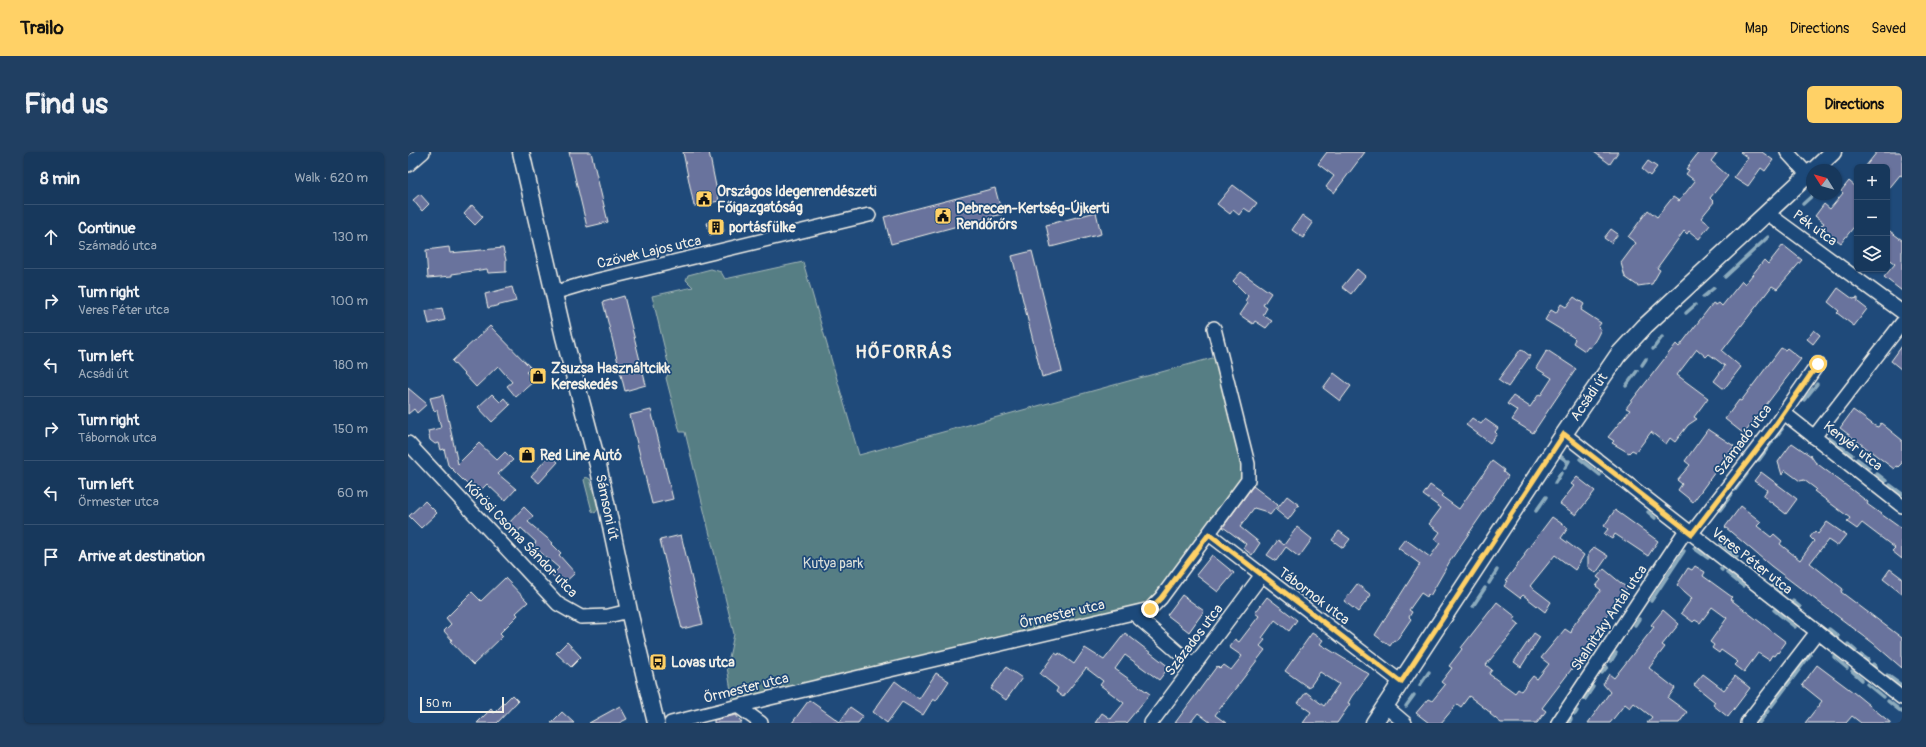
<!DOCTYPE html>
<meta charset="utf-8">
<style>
body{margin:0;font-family:Pangolin,sans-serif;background:#203f62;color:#f1f3f6}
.controls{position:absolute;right:12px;top:12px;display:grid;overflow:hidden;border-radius:6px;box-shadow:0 1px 3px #0004}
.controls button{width:36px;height:36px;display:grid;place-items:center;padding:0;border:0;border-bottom:1px solid #365272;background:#17385c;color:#f1f3f6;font:20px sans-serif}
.compass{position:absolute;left:1398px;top:12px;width:36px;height:36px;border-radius:50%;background:#17385c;box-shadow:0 1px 3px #0004;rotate:307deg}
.scale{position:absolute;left:12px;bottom:10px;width:84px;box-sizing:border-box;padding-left:4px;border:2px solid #f4f1e8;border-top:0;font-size:11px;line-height:14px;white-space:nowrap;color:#f4f1e8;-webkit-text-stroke:3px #1f4a7a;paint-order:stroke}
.stop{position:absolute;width:12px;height:12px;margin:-9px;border:3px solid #ffd166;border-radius:50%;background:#fff}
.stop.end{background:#ffd166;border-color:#fff;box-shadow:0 1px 4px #0008}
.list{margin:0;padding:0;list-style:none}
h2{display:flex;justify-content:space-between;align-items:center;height:52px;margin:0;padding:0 16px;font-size:17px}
h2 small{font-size:13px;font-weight:400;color:#9eacbb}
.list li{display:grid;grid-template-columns:26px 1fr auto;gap:12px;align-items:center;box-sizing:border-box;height:64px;padding:0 16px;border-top:1px solid #365272}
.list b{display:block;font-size:15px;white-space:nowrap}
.list p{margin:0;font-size:13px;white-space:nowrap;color:#9eacbb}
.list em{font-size:13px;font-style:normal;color:#9eacbb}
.icon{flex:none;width:22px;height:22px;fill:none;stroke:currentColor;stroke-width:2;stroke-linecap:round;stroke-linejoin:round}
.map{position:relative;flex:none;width:1494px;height:571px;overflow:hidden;border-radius:6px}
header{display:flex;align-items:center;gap:24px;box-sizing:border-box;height:56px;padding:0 20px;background:#ffd166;color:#111}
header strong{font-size:19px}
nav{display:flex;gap:22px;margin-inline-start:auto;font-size:14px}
.intro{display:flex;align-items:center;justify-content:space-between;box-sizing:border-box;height:96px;padding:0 24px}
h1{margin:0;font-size:28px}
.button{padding:10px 18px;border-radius:6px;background:#ffd166;color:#111;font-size:14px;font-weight:700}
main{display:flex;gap:24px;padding:0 24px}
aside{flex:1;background:#17385c;border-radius:6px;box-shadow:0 1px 3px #0004}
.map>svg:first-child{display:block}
.green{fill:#567e84;stroke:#a5b8b6}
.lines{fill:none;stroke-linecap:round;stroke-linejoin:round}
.stream{stroke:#8cabbd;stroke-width:3.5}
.building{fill:#69739d;stroke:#f4f1e8}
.minor-casing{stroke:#f4f1e8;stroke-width:16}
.major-casing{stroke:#f4f1e8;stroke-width:19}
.minor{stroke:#1f4a7a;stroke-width:13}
.major{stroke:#1f4a7a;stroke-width:16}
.route{stroke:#ffd166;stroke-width:5}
.labels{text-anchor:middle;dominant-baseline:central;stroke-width:3.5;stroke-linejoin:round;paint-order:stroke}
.poi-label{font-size:14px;font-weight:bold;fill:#f4f1e8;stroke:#1f4a7a;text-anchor:start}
.street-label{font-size:14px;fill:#f4f1e8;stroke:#1f4a7a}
.park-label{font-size:14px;fill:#dce0d9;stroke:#1f4a7a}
.district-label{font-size:18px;font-weight:bold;letter-spacing:1px;fill:#f4f1e8;stroke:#1f4a7a}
</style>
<header>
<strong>Trailo</strong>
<nav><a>Map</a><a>Directions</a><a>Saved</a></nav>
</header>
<div class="intro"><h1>Find us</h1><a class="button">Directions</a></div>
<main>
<aside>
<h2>8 min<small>Walk · 620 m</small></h2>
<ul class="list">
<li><svg class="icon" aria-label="ahead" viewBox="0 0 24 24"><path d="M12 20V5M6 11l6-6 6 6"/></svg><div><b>Continue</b><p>Számadó utca</p></div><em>130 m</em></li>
<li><svg class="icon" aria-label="right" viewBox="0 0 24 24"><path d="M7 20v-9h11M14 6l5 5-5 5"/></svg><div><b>Turn right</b><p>Veres Péter utca</p></div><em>100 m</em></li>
<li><svg class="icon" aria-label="left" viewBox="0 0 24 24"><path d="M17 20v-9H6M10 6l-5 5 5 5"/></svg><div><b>Turn left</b><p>Acsádi út</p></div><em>180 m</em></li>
<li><svg class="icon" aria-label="right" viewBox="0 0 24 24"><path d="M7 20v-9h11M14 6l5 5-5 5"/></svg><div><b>Turn right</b><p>Tábornok utca</p></div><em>150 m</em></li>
<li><svg class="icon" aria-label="left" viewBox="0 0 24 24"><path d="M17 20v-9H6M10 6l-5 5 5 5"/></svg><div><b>Turn left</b><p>Őrmester utca</p></div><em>60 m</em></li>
<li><svg class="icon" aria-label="arrive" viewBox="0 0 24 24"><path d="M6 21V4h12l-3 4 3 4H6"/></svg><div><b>Arrive at destination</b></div></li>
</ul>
</aside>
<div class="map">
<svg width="1494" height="571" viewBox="0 0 1494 571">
<rect width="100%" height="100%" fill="#1f4a7a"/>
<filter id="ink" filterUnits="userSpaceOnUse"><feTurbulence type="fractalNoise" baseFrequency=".025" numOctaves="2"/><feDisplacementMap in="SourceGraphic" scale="8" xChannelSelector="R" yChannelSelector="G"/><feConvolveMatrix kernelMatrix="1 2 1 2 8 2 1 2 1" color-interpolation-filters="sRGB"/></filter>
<g filter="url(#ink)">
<g class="green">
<path d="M395 110 451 303 808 205 836 320 831 331 749 445 733 454 325 550 319 515 326 482 277 280H272L258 226 262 219 244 144 285 135 278 128 280 123 303 117 313 120 317 127Z"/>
<path d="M178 325 182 327 190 357 187 361 184 359 176 328Z"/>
</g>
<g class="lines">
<g class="stream">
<path d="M1395 52 1406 42"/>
<path d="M1317 125 1360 85"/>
<path d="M1295 145 1306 136"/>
<path d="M1278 161 1287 153"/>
<path d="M1245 197 1254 185"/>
<path d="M1234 213 1238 207"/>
<path d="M1218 234 1229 219"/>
<path d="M1396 248 1409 232"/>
<path d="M1367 286 1374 277"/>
<path d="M1421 286 1444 303"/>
<path d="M1152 304 1160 310"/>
<path d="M1172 307 1192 323"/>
<path d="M1449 307 1461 316"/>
<path d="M1351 308 1364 290"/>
<path d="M1157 316 1161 309"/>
<path d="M1469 322 1478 329"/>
<path d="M1147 331 1153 321"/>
<path d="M1482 333 1494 342"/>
<path d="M1327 338 1339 322"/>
<path d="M1312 358 1324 342"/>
<path d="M1128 359 1138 345"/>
<path d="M1240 360 1247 366"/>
<path d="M1313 392 1329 405"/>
<path d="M1286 396 1300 406"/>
<path d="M1313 417 1314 418"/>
<path d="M1319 421 1335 434"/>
<path d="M1081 431 1089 418"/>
<path d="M1364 433 1373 440"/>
<path d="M1243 449 1276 399"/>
<path d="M1385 449 1392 455"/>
<path d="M1065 454 1077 436"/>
<path d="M1366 458 1387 475"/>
<path d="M1227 473 1231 467"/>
<path d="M1421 477 1430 484"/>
<path d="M1440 492 1448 499"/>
<path d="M1453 503 1460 508"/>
<path d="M1426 505 1439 516"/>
<path d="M1203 509 1208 501"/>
<path d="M1465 512 1468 515"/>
<path d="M1444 519 1454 528"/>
<path d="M1194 521 1199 515"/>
<path d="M1479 523 1493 533"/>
<path d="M1459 532 1475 545"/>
<path d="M1012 533 1021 520"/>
<path d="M1177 547 1185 535"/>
<path d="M1480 549 1494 560"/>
<path d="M998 554 1006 543"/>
<path d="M1363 555 1402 503"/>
<path d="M1167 562 1169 559"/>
<path d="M1161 571 1163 567"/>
<path d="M1351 571 1360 559"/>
</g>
</g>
<g class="building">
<path d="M161 0H183L200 70 179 75Z"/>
<path d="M275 0H301L311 49 286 54Z"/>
<path d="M919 0H957L926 41 918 35 926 24 910 12Z"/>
<path d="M1186 0H1210L1202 12Z"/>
<path d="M1291 0H1310L1303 9 1320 24 1302 46 1306 50 1293 66 1302 73 1291 87 1281 79 1279 82 1276 79 1249 116 1252 118 1244 132 1230 134 1217 125 1213 111 1228 91 1220 85 1240 58 1249 65 1265 45 1271 49 1287 29 1278 22 1281 18 1278 17Z"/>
<path d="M1332 0H1354L1365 8 1357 19 1353 16 1340 34 1326 25 1340 6Z"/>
<path d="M1469 0H1494V24L1492 23 1479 39V15H1457Z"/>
<path d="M1240 9 1249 15 1242 24 1234 17Z"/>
<path d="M1441 29 1449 36V71L1433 91 1412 75 1416 71 1407 64 1416 52 1422 57 1435 41 1433 39Z"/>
<path d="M825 33 849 51 842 60 836 56 831 63 825 58 822 62 809 52Z"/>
<path d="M587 36 594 62 483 92 476 65Z"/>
<path d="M12 42 21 52 14 59 5 48Z"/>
<path d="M64 53 75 65 67 73 56 62Z"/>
<path d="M688 60 693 82 643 95 638 73Z"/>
<path d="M894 63 905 71 895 86 884 78Z"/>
<path d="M313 67 316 79 302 83 299 71Z"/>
<path d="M1203 77 1210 82 1203 91 1196 86Z"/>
<path d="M1479 77 1494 88V139L1476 125 1487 112 1479 106Z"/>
<path d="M1375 93 1394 108 1369 137 1364 134 1314 199 1333 215 1316 237 1306 229 1317 214 1301 202 1298 205 1289 197 1269 223 1300 246 1286 265 1289 267 1280 273 1267 290 1262 286 1258 292 1243 280 1228 300 1224 298 1221 301 1204 291 1206 289 1200 285 1222 258 1218 256 1268 192 1271 195 1305 151 1308 153 1311 151 1314 154 1334 129 1337 132 1356 108 1360 112Z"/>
<path d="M41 95 42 101 95 96 98 108V120L80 121 79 117 44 122V124L20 126 18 98Z"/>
<path d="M624 99 654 219 634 225 604 104Z"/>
<path d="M949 117 957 124 943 142 934 135Z"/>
<path d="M833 120 863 141 855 153 859 156 855 163 864 169 858 176 847 169 845 172 832 163 840 151 837 149 840 144 825 129Z"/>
<path d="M104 135 108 149 80 156 77 142Z"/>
<path d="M1430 136 1445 147 1450 146V150L1459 157 1446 174 1429 161 1431 159 1420 150Z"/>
<path d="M216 144 238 233 217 239 195 150Z"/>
<path d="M1166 145 1176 152 1173 158 1193 171 1190 175 1193 177 1188 187 1182 196 1180 195 1177 199 1165 191 1167 187 1165 185 1137 168 1143 158 1148 161 1153 152 1158 155Z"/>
<path d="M34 156 37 168 21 172 18 159Z"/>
<path d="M82 174 123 216 118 220 126 229 108 245 99 234 104 230 90 214 68 235 44 209Z"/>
<path d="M1406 178 1412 183 1405 192 1399 187Z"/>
<path d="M1494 194V218L1483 209Z"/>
<path d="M1373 196 1377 198 1379 196 1393 207 1336 282 1317 267 1331 248 1333 249Z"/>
<path d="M1113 197 1122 204 1100 235 1090 228Z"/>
<path d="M1139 198 1168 217 1125 281 1104 268 1110 259 1099 252 1105 244 1122 255 1131 242 1133 243 1144 226 1128 216Z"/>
<path d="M926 221 943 234 932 249 915 236Z"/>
<path d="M0 236 19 252 9 261 6 257 0 262Z"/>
<path d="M84 242 92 250 96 246 102 253 84 270 70 255Z"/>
<path d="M35 243 50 312 71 291 89 308 97 300 105 308 90 322 108 337 97 349 79 332 69 342 40 313 36 297 33 298 31 291 27 292 22 288 20 279 33 276 29 258 26 259 22 246Z"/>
<path d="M243 258 265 347 244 352 222 263Z"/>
<path d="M1445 258 1467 274 1470 275 1473 271 1494 288V311L1490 315 1488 314 1486 317 1432 276Z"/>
<path d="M1064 266 1073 272 1077 267 1090 276 1087 280 1089 282 1082 291 1058 273Z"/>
<path d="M1300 277 1326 294 1285 350 1270 338 1274 332 1269 328 1282 313 1277 309Z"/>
<path d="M1384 291 1403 304 1407 310 1460 350 1459 352 1494 377V407L1484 399 1487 396 1454 371 1449 377 1439 370 1442 366 1406 339 1408 337 1396 328 1392 329 1377 318 1374 323 1370 310Z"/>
<path d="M142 303 150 310 131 331 123 324Z"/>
<path d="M1084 309 1096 318 1095 320 1100 324 1042 409 1022 444 1020 442 1019 445 1013 441 1001 458 1004 460 1001 465 1003 467 988 489 986 488 982 494 967 483 1012 412 990 396 997 387 1022 405 1032 391 1027 387 1032 380 1021 372 1033 356 1015 343 1022 333 1035 342 1033 344 1051 357Z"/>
<path d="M1353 320 1389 347 1378 362 1355 344 1359 338 1346 329Z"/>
<path d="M1169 325 1187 339 1168 363 1152 352 1166 334 1163 332Z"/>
<path d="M845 334 870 353 862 363 856 359 846 356 832 375 852 391 844 403 835 396 838 392 815 375Z"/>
<path d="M879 344 891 353 880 368 868 358Z"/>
<path d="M17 349 29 361 13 376 1 364Z"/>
<path d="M1333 354 1353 370 1349 374 1363 385 1366 382 1374 389 1372 392 1392 408 1406 389 1402 385 1407 379 1410 382 1419 370 1438 383 1429 394 1420 388 1402 411 1435 437 1433 440 1494 486V516L1465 491 1363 414 1317 375Z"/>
<path d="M116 355 125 364 120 370 145 391 144 392 153 401 151 403 167 421 153 434 144 423 151 416 125 394 128 390 113 376 108 382 99 373Z"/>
<path d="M1207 358 1250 389 1240 404 1207 382 1204 387 1196 382 1200 377 1196 374Z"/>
<path d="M1144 365 1160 376 1153 386 1176 403 1167 418 1147 403 1122 434 1143 450 1137 460 1115 443 1112 446 1096 434 1100 429 1098 428 1117 403 1116 402Z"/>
<path d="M889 375 904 387 891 405 878 395 868 409 859 403 870 388 876 393Z"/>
<path d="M931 379 942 387 935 396 924 388Z"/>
<path d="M273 383 295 472 274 477 252 388Z"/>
<path d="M1186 395 1200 404 1188 421 1180 415V403Z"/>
<path d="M804 403 826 421 810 440 788 423Z"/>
<path d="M1287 414 1297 420 1295 424 1324 445 1322 447 1378 490 1370 501 1369 500 1366 504 1364 503 1361 508 1350 501 1336 520 1327 513 1330 510 1313 498 1311 501 1304 496 1306 493 1302 490 1319 466 1304 455 1292 471 1287 468 1285 470 1273 461 1284 446 1269 433 1280 416 1284 418Z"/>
<path d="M1196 417 1219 436 1184 483 1185 484 1180 491 1182 493 1134 556 1138 559 1129 571H1093L1082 562 1083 561 1061 544 1053 555 1049 552 1033 571H1021L1008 561 1020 547 1024 549 1037 533 1033 530 1044 516 1041 514 1054 497 1053 496 1089 450 1108 465 1106 468 1111 472 1078 513 1084 518 1081 522 1107 541 1110 537 1113 539 1125 524 1129 527 1141 512 1133 506 1157 477 1163 481 1165 474 1193 438 1188 434 1193 428 1189 425Z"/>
<path d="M1482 417 1494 426V442L1475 427Z"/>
<path d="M97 426 120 450 108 461 110 463 92 481 95 484 65 513 42 489 44 488 36 479 43 472 38 466 64 440 73 449Z"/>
<path d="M949 432 963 443 950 460 936 449Z"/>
<path d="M774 443 796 459 781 480 759 463Z"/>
<path d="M859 445 889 468 881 479 867 468 854 486 857 488 852 494 857 498 807 563 818 571H803L790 561 782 571H767L809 514 812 517 816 513 823 518 834 504 821 495 827 487 831 490 851 464 847 461Z"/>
<path d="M1255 458 1271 472 1254 493 1257 495 1241 516 1267 536 1260 546 1279 560 1271 571H1239L1244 565 1226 551 1222 556 1217 552 1202 571H1180L1202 540 1195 532 1201 522 1206 526 1246 475 1243 473Z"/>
<path d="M717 481 761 515 751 528 717 503 707 517 742 542 718 571H687L694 561 703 567 716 551 692 533 695 529 678 516 655 545 648 540 650 536 632 522 647 501 650 503 651 501 666 512 677 496 696 508Z"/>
<path d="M904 481 915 488 912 492 961 522 944 544 940 551 942 552 929 571H895L903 560 890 551 898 540 916 554 931 532 912 520 901 536 877 519Z"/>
<path d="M1126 481 1132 485 1113 515 1106 510Z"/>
<path d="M159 490 173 505 163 515 148 501Z"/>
<path d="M1409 513 1445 540 1483 571H1453L1444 564 1438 571H1397L1414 549 1394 533Z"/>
<path d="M598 515 614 526 598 548 583 537Z"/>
<path d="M528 521 541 529 528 549 525 547 515 563 494 550 479 571 465 560 487 529 511 547Z"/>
<path d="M1295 522 1316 538 1327 524 1342 536 1320 565 1305 553 1307 550 1286 533Z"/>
<path d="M104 543 110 549 89 571H69L83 557 86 561Z"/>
<path d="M401 548 432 570 442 555 455 564 450 571H384Z"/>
<path d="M212 554 219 567 211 571H181Z"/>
<path d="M154 560 166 571H143Z"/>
<path d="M328 563 334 571H306V568Z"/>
</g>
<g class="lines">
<g class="minor-casing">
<g id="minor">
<path d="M1379 0 1400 23"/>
<path d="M0 13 15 0"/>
<path d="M1359 61 1494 160"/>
<path d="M145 141 182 130 461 63"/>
<path d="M1376 261 1494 354"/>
<path d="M1156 282 1494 546"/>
<path d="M1406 285 1494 171"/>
<path d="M0 291 150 452 173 465 200 464 221 459"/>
<path d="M801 382 993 530"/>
<path d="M1283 382 1366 275 1410 212"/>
<path d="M726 462 786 514"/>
<path d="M977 554 997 571"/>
<path d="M331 555 353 571"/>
<path d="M263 571 362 546 742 457 753 446 840 328V312L806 176"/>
<path d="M743 571 853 424"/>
<path d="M1150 571 1278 378"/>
<path d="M1339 571 1409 480"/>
</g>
</g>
<g class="major-casing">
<g id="major">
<path d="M113 0 156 185 190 313 221 459 248 571"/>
<path d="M1406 18 1425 0"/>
<path d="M966 571 1156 282 1210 203 1237 174 1404 19"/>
</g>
</g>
<use href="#minor" class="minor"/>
<use href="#major" class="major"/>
</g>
</g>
<g class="lines" filter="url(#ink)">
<path class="route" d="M742 457 753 446 801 382 993 530 1156 282 1284 382 1366 275 1410 212"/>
</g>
<defs>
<g id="civic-square" transform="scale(0.9)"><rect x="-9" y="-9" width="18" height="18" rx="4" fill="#ffd166" stroke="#1f4a7a"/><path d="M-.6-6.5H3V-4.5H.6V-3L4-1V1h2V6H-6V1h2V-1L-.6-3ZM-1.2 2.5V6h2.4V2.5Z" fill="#111"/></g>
<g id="building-square" transform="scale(0.9)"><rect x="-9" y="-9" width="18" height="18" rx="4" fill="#ffd166" stroke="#1f4a7a"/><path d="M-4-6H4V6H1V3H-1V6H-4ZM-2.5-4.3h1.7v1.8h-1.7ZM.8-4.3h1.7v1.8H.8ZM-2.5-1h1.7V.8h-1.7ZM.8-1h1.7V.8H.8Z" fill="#111"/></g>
<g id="shop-square" transform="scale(0.9)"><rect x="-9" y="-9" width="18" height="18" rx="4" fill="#ffd166" stroke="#1f4a7a"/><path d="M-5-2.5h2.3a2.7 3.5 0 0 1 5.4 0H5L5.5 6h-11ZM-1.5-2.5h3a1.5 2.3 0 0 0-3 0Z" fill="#111"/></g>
<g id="bus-square" transform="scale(0.9)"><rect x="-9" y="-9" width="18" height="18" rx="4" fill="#ffd166" stroke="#1f4a7a"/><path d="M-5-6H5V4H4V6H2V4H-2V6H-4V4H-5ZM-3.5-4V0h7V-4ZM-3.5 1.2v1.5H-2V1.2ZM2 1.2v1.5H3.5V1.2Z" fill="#111"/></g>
</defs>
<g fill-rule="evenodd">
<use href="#civic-square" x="296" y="47"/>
<use href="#civic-square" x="535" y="64"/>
<use href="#building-square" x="308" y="75"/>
<use href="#shop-square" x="130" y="224"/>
<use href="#shop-square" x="119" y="303"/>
<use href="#bus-square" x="250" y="510"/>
</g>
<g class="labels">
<g class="poi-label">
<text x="309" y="39">Országos Idegenrendészeti<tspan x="309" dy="16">Főigazgatóság</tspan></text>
<text x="548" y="56">Debrecen-Kertség-Újkerti<tspan x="548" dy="16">Rendőrőrs</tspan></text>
<text x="321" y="75">portásfülke</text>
<text x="143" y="216">Zsuzsa Használtcikk<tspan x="143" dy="16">Kereskedés</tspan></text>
<text x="132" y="303">Red Line Autó</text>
<text x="263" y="510">Lovas utca</text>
</g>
<g class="street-label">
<text transform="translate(1407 76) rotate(36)">Pék utca</text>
<text transform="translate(241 100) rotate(-13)">Czövek Lajos utca</text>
<text transform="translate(1181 245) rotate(-56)">Acsádi út</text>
<text transform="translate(1335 288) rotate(-53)">Számadó utca</text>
<text transform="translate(1445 294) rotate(38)">Kenyér utca</text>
<text transform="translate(199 355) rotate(78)">Sámsoni út</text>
<text transform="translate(113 387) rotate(46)">Kőrösi Csoma Sándor utca</text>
<text transform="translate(1344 409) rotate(38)">Veres Péter utca</text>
<text transform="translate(906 444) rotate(37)">Tábornok utca</text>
<text transform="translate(654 462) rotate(-13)">Őrmester utca</text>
<text transform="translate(1201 466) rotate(-56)">Skalnitzky Antal utca</text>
<text transform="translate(786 488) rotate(-53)">Százados utca</text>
<text transform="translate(338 536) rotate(-14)">Őrmester utca</text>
</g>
<g class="park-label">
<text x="425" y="411">Kutya park</text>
</g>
<g class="district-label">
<text x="496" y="200">HŐFORRÁS</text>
</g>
</g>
</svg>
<div class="controls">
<button>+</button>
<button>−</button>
<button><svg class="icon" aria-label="layers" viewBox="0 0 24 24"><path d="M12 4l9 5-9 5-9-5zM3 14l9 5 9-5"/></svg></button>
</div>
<svg class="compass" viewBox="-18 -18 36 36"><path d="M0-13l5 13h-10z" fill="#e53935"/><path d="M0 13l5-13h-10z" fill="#9eacbb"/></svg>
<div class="scale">50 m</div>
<div class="stop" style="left:1410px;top:212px"></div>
<div class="stop end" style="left:742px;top:457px"></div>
</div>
</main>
